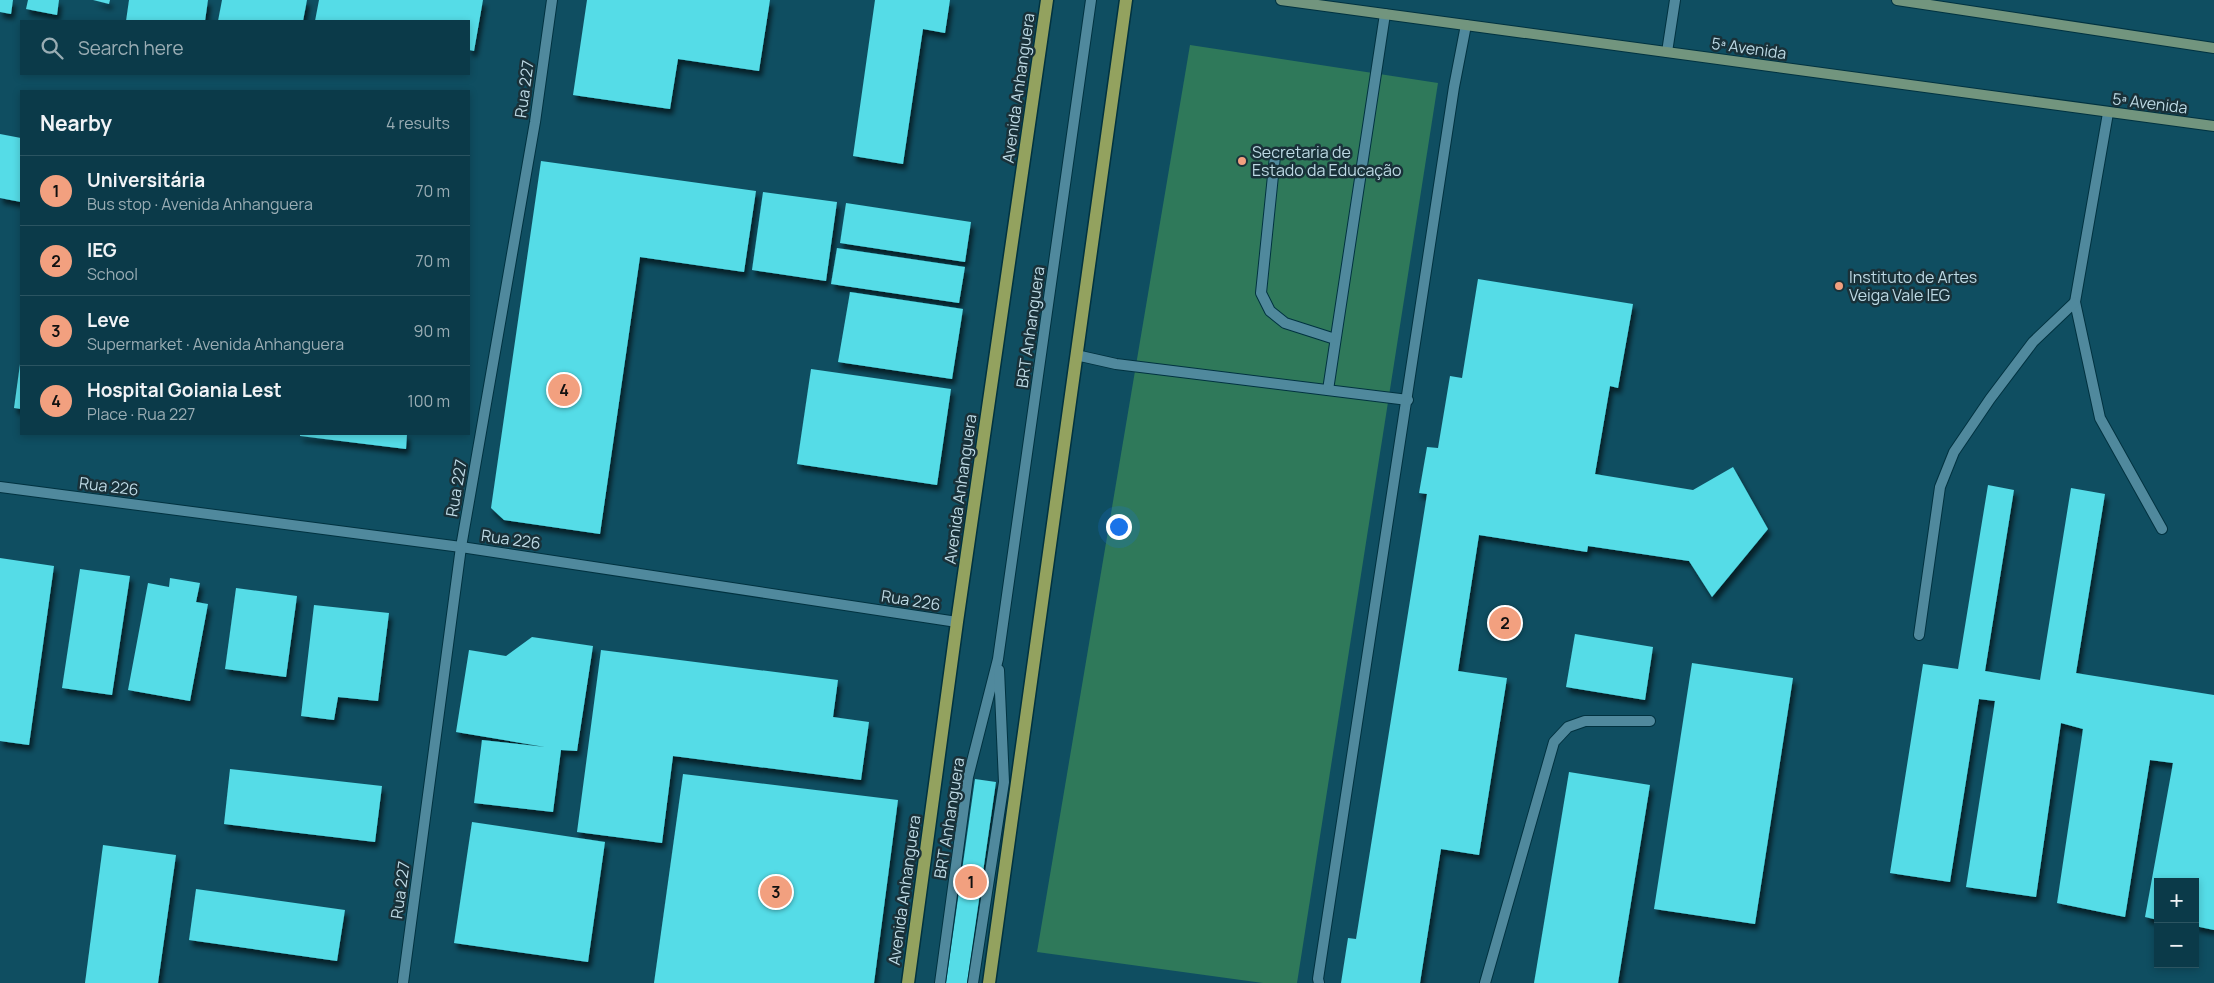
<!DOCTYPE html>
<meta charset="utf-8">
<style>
body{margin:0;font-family:Manrope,sans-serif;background:#144150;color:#f1f3f6}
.controls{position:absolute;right:15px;bottom:15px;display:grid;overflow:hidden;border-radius:0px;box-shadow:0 2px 8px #0003}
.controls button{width:45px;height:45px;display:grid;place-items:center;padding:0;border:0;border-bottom:1px solid #2b5461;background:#0b3a49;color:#f1f3f6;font:25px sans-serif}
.you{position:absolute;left:1118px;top:526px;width:18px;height:18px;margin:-12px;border:4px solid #fff;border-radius:50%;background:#1a73e8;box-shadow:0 0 0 8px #1a73e833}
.badge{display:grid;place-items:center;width:32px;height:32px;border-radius:50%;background:#f2a07f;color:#111;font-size:16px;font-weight:700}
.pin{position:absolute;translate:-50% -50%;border:2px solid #fff;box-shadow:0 1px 5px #0006}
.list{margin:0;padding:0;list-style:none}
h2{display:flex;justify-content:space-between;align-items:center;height:65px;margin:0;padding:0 20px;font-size:21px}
h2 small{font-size:16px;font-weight:400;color:#9aadb4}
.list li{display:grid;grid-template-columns:32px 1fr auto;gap:15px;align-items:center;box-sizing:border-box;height:70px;padding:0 20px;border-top:1px solid #2b5461}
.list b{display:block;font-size:19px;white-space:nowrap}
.list p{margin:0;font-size:16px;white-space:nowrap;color:#9aadb4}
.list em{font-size:16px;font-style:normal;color:#9aadb4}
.icon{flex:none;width:28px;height:28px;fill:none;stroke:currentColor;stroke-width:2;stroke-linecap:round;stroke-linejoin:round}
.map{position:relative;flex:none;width:2214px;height:983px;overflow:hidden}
.search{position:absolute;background:#0b3a49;box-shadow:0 2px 8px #0003;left:20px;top:20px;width:450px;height:55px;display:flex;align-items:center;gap:12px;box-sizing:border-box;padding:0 18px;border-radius:0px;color:#9aadb4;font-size:19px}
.panel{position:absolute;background:#0b3a49;box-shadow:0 2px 8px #0003;left:20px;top:90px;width:450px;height:345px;border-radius:0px}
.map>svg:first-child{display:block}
.green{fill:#2f795a}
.building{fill:#54dce7;filter:url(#shadow)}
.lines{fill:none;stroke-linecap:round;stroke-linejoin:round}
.service-casing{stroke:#013240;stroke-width:12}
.minor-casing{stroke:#013240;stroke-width:12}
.secondary-casing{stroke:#013240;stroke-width:12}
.primary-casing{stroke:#013240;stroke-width:15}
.service{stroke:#50899d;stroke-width:10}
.minor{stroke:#50899d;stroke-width:10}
.secondary{stroke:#72957e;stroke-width:10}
.primary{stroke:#93a25f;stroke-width:12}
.poi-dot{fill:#f2a07f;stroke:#193139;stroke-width:2}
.labels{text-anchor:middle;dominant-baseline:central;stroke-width:5;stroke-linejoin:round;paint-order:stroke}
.street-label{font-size:16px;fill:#bdd9e4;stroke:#193139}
.poi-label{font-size:16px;fill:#bdd9e4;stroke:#193139;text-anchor:start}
</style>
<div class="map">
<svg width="2214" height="983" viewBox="0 0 2214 983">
<defs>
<filter id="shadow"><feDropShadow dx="3" dy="5.5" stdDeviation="2.5" flood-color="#0009"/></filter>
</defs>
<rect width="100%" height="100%" fill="#0f4e61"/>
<path class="green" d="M1190 45 1438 83 1297 983H1263L1037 952Z"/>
<g class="building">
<path d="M0 0H13L11 14 0 12Z"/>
<path d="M28 0H59L57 15 26 9Z"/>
<path d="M93 0H110L109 4Z"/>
<path d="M129 0H208L205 21H126Z"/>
<path d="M222 0H307L303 21H218Z"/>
<path d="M319 0H483L474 51 469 50V21H315Z"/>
<path d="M587 0H770L759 71 678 59 670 109 573 95Z"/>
<path d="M875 0H950L945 33 923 29 903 164 853 156Z"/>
<path d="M0 134 21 138V202L0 198Z"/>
<path d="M541 161 756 191 744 272 640 257 600 534 504 520 491 508Z"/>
<path d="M763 192 837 202 826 281 752 270Z"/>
<path d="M846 203 971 222 965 262 840 243Z"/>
<path d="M837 248 965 267 959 303 831 284Z"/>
<path d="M1478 279 1633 304 1618 388 1610 386 1595 474 1693 490 1733 467 1768 529 1712 597 1689 561 1588 546 1587 552 1479 535 1458 671 1507 678 1479 855 1441 849 1420 983H1341L1348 938 1356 939 1427 494 1419 493 1427 447 1438 448 1450 376 1462 378Z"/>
<path d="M850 292 963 309 952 379 838 362Z"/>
<path d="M20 364H21V409L14 408Z"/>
<path d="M811 369 951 389 937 485 797 464Z"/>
<path d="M300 434H407L406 449 300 436Z"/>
<path d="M1988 485 2014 490 1985 671 2040 680 2071 488 2105 494 2076 673 2214 695V930L2195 926V882H2158V920L2145 917 2173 763 2150 760 2125 917 2057 903 2083 729 2061 723 2036 897 1966 887 1995 701 1979 699 1950 882 1890 873 1923 664 1958 669Z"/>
<path d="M0 558 54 566 29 745 0 741Z"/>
<path d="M80 569 130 576 112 695 62 688Z"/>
<path d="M170 578 200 583 196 602 208 604 190 701 128 690 148 583 169 587Z"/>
<path d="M236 588 297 596 286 677 225 669Z"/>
<path d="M314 605 389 613 378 701 338 697 334 720 301 716Z"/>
<path d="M1575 634 1653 647 1645 700 1566 687Z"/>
<path d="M532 637 593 646 577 751 561 750 553 812 474 803 482 740 545 747 456 732 469 650 506 656Z"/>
<path d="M601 650 838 680 833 717 869 722 861 780 673 756 662 843 577 832Z"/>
<path d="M1692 663 1793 678 1755 924 1654 909Z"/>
<path d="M230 769 382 786 375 842 224 824Z"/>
<path d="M1569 772 1650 785 1618 983H1534Z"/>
<path d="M683 774 898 800 874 983H654Z"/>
<path d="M975 779 996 782 967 983H946Z"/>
<path d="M472 822 605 842 588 962 454 943Z"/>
<path d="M103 845 176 855 158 983H85Z"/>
<path d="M196 889 345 910 337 961 189 940Z"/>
</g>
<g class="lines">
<g class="service-casing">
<g id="service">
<path d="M2108 113 2075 302 2100 418 2162 529"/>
<path d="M1275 156 1261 293 1270 311 1285 323 1335 339"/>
<path d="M1076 355 1116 364 1408 400"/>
<path d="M1328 390 1385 14"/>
<path d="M1919 635 1940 487 1954 452 1990 399 2033 342 2075 302"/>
<path d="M940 983 968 777 998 659 1091 0"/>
<path d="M973 983 1004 782 999 670"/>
<path d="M1319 983 1318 979 1454 87 1466 25"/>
<path d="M1485 983 1554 742 1568 727 1585 721H1650"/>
</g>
</g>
<g class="minor-casing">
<g id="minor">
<path d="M1667 52 1675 0"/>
<path d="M0 487 461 547 957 622"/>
<path d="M403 983 461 547 535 122 552 0"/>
</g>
</g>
<g class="secondary-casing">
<g id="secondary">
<path d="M1281 0 2214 126"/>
<path d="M1897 0 2214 48"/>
</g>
</g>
<g class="primary-casing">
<g id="primary">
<path d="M908 983 957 622 1047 0"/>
<path d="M989 983 1126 0"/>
</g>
</g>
<use href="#service" class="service"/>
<use href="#minor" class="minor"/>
<use href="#secondary" class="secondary"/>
<use href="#primary" class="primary"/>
</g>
<g class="poi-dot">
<circle cx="1242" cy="161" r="5"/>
<circle cx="1839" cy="286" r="5"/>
</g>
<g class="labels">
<g class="street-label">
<text transform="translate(1749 48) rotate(8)">5ª Avenida</text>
<text transform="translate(1018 88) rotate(-82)">Avenida Anhanguera</text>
<text transform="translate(524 89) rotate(-82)">Rua 227</text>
<text transform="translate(2150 103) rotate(7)">5ª Avenida</text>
<text transform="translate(1030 327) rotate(-82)">BRT Anhanguera</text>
<text transform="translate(109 486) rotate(7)">Rua 226</text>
<text transform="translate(456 488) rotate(-80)">Rua 227</text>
<text transform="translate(960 489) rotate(-82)">Avenida Anhanguera</text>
<text transform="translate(511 539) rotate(8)">Rua 226</text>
<text transform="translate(911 600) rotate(9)">Rua 226</text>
<text transform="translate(949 818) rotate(-81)">BRT Anhanguera</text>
<text transform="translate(400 890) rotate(-82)">Rua 227</text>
<text transform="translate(904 890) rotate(-82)">Avenida Anhanguera</text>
</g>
<g class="poi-label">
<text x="1252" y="152">Secretaria de<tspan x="1252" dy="18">Estado da Educação</tspan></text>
<text x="1849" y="277">Instituto de Artes<tspan x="1849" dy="18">Veiga Vale IEG</tspan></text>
</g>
</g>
</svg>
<div class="controls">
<button>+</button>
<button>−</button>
</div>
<div class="you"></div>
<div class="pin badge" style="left:971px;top:882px">1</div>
<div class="pin badge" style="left:1505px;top:623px">2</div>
<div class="pin badge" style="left:776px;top:892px">3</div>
<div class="pin badge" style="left:564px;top:390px">4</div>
<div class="search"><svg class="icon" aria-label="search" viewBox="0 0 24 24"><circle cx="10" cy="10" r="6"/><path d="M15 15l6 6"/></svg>Search here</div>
<section class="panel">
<h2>Nearby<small>4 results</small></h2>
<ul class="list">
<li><span class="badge">1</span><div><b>Universitária</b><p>Bus stop · Avenida Anhanguera</p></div><em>70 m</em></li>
<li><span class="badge">2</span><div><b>IEG</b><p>School</p></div><em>70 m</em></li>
<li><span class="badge">3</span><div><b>Leve</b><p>Supermarket · Avenida Anhanguera</p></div><em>90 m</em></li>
<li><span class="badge">4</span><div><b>Hospital Goiania Lest</b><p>Place · Rua 227</p></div><em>100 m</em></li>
</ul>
</section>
</div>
